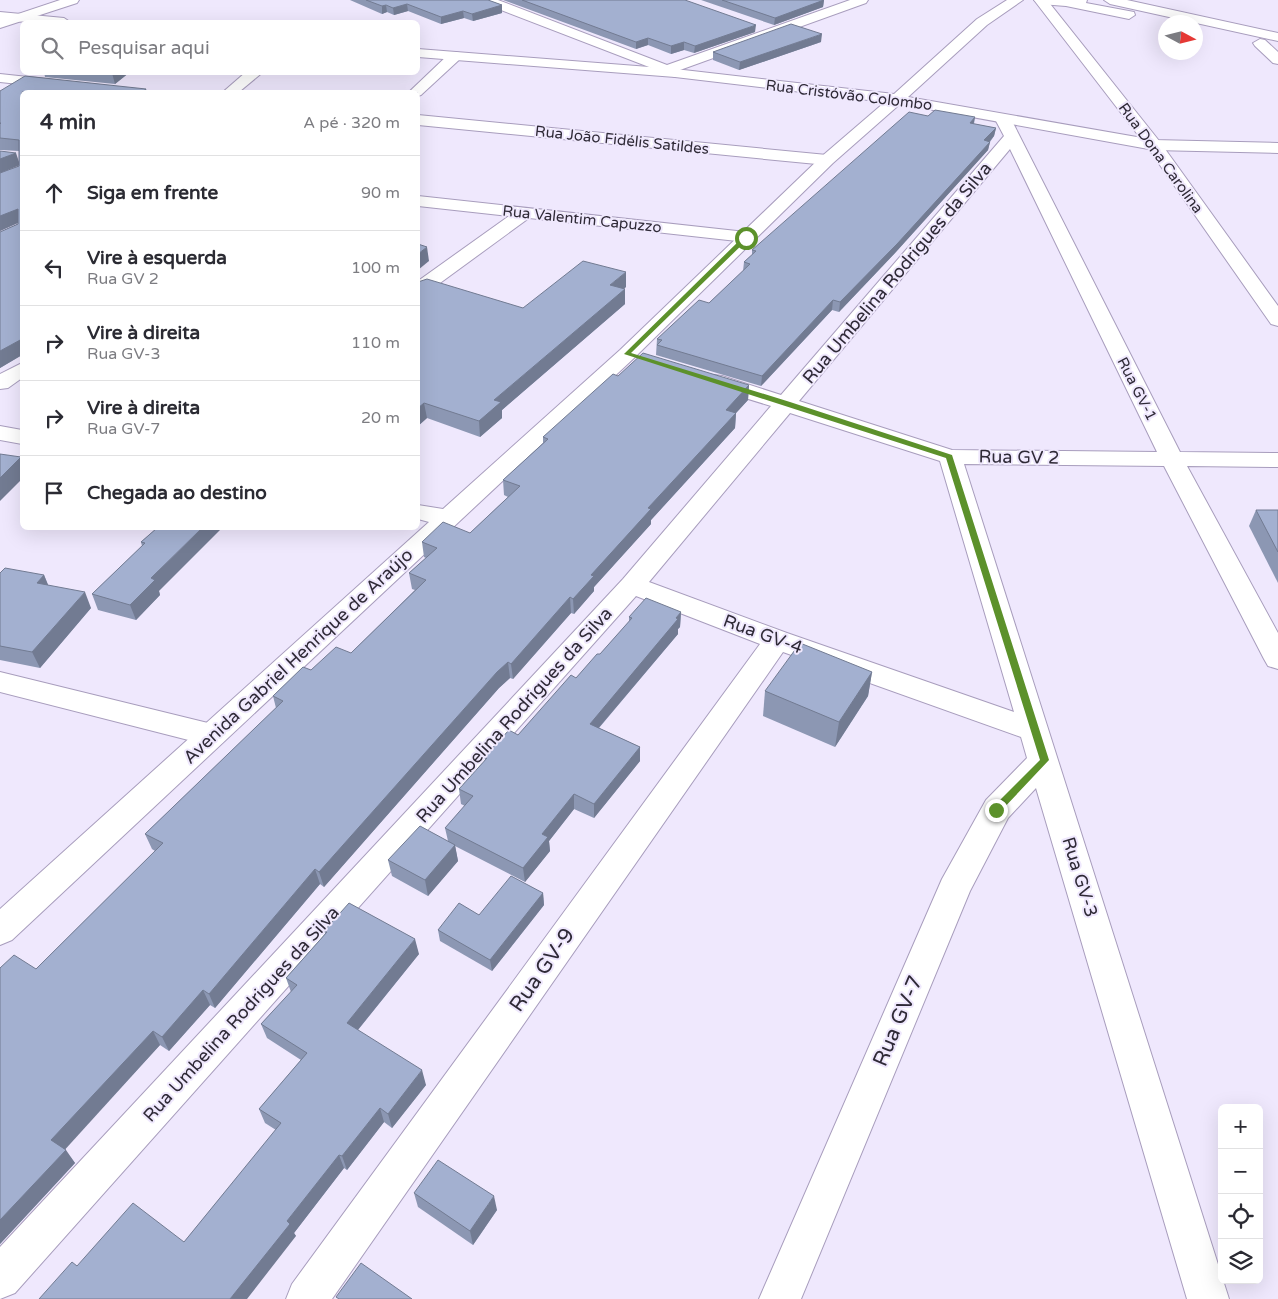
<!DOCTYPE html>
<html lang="pt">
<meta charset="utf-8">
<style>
body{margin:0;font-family:"Varela Round",sans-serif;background:#f2f2f3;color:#2b2b33}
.controls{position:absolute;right:15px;bottom:15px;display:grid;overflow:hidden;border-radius:8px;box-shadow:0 5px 20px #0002}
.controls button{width:45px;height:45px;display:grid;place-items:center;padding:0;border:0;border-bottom:1px solid #e1e1e2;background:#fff;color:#2b2b33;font:25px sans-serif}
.compass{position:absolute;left:1158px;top:15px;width:45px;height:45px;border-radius:50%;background:#fff;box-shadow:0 5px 20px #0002;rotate:97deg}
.stop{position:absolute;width:15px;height:15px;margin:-11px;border:4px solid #5c912b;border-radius:50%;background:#fff}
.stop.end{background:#5c912b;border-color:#fff;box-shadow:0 1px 5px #0008}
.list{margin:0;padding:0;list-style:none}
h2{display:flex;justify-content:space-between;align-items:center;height:65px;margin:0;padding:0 20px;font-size:21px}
h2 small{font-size:16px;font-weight:400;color:#7c7c81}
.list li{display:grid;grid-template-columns:32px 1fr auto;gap:15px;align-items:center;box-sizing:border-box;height:75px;padding:0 20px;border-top:1px solid #e1e1e2}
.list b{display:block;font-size:19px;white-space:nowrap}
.list p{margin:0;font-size:16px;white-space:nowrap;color:#7c7c81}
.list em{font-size:16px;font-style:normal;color:#7c7c81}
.icon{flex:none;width:28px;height:28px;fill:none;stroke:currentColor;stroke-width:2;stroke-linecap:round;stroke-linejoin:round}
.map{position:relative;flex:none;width:1278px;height:1299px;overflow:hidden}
.search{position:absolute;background:#fff;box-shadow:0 5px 20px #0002;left:20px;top:20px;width:400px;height:55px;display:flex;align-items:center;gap:12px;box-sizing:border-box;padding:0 18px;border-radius:8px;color:#7c7c81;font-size:19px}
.panel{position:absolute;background:#fff;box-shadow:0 5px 20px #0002;left:20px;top:90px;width:400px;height:440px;border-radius:8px}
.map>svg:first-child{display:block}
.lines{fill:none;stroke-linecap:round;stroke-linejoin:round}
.street-casing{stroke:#a89dbd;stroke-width:2}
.secondary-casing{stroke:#a89dbd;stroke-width:2}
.street{fill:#fff;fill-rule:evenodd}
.secondary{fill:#fff;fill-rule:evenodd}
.wall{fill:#8c97b3;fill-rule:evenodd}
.shaded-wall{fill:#727b92}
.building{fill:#a3b0d0;stroke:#727b92}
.route{fill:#5c912b}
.labels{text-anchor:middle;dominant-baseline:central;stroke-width:4;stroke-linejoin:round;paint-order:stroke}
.far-street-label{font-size:15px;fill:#2f2a37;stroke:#efe8fd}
.street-label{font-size:18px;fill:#2f2a37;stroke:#efe8fd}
.near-street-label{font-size:21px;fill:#2f2a37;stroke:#efe8fd}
</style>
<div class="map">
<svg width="1278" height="1299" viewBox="0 0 1278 1299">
<rect width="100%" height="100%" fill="#efe8fd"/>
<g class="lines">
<g class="street-casing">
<g id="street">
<path d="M60 0H79L77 3 0 28V20Z"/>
<path d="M481 0H498L667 65 850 0H868L866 3 680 70 682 73 675 77 483 3Z"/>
<path d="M1034 0H1047L1160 142 1278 306V326L1271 324 1148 148Z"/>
<path d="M1260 39 1265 40 1278 52V64L1273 63 1255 46 1253 43Z"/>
<path d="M455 52 460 53 462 56 460 59 421 95 418 96V92H409L450 53Z"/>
<path d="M246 72H263L239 92H223Z"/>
<path d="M0 74 56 80 63 84 56 88 0 82Z"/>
<path d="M418 115 827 155 835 160 827 165 418 125Z"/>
<path d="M1004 116 1012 121 1180 452 1278 453V467L1187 466 1278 633V669L1268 666 1264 659 1164 466 964 464 1229 1299H1187L1036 788 1008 818 970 891 801 1299H759L942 879 986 800 1027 758 1021 737 783 652 332 1299H286L292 1284 760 644 636 596 15 1293 0 1299V1247L623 579 771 406 706 386 703 381 706 376 714 375 722 376 781 395 1004 136 996 121ZM1010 149 1157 452 952 450 799 401ZM790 413 940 461 1014 712 787 633 649 582Z"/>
<path d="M418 196 746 232 752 233 755 237 752 241 746 242 529 218 425 294 418 296V281L509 216 418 206Z"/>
<path d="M22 363V378L8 388 0 389V374Z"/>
<path d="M0 672 212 724 222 727 227 735 222 743 212 746 0 692Z"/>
</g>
</g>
<g class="secondary-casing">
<g id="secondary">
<path d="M1007 0H1023L987 25 908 97 1154 140 1278 143V153L1154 150 900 104 833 163 634 358 12 940 0 945V909L429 522 418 519V505L443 509 620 350 821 157 885 102 675 77 418 57V49L675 69 894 94 977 19Z"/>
<path d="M1034 0H1087L1086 3 1134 12 1135 15 1129 19 1066 6 1040 4Z"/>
<path d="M1104 0H1127L1278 33V41L1110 4Z"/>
<path d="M0 12 64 18 70 22H28L0 20Z"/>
<path d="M0 426 22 430V444L0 440Z"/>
</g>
</g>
<use href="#street" class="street"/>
<use href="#secondary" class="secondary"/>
</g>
<g class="wall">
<path d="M350 0H488L502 5V13L473 21 464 18 441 24 408 11 394 15 387 12 382 14Z"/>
<path d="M503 0H685L755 32 694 53 684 50 671 54 648 45 636 49Z"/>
<path d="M701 0H824L823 7 774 25Z"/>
<path d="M821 42 739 70 713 60V52Z"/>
<path d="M44 72H130L115 84 45 77Z"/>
<path d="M146 89 147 92H22V355L0 368V232L18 224V223L0 231V151L19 162V151L0 150V91ZM19 165V166L0 173Z"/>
<path d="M928 116 975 117 974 124 996 128 994 136 990 142 988 150 895 253 839 312 832 310 761 386 656 355 657 339 709 303 743 271 744 262 752 255V250Z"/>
<path d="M418 282 523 308 626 287 623 289H625V304L502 410V418L480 437 427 418 418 426Z"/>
<path d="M618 376 749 385 748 400 736 413 735 428 651 520V524L594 587V591L574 614 571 613 513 679 510 678 499 688 324 887 320 884 215 1008 210 1005 169 1051 160 1045 64 1149 75 1163 0 1244V968L36 969 155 851 152 849 145 834 276 708 273 696 311 670 351 653 415 590 412 589 409 573 426 558 424 557 422 542 470 533 508 497 504 495 503 480 543 443V437Z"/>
<path d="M1256 510H1278V583L1249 526Z"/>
<path d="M157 528 159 591 160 595 136 620 98 610 92 594 142 546 141 542Z"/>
<path d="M0 573 44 575 48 585 91 608 40 668 0 660Z"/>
<path d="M681 612 680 627 678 629V634L599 728 640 747V761L594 818 574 809 549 841 550 851 525 882 455 846 458 861 428 896 392 876 388 860 448 841 445 828 465 806 461 804 459 789 485 760 484 757 518 735 600 654 629 622V617Z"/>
<path d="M872 672 868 696 835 747 763 716 765 691Z"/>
<path d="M543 893 544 905 492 971 440 941 438 930Z"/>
<path d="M324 931 419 954 358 1030 426 1085 392 1128 384 1122 347 1170 344 1168 294 1233 296 1236 77 1266 184 1242 276 1130 265 1123 259 1109 301 1060 267 1038 261 1024 291 992 286 978 325 934Z"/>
<path d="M414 1193 497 1210 473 1245 418 1207Z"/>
</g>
<g class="shaded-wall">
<path d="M824 0 823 7 774 25 775 18Z"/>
<path d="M407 4 408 11 394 15 393 8Z"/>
<path d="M386 5 387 12 382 14V6Z"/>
<path d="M502 5V13L473 21 472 14Z"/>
<path d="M463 11 464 18 441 24V17Z"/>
<path d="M756 25 755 32 694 53 695 46Z"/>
<path d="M822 34 821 42 739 70 740 62Z"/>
<path d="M648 38V45L636 49V42Z"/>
<path d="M684 42V50L671 54V46Z"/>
<path d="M113 72H130L115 84 112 73Z"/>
<path d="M146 89 147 92H142Z"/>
<path d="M975 117 973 126 970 123Z"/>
<path d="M996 128 994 136 983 149 984 140Z"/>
<path d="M990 142 988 150 895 253 839 312 840 302Z"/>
<path d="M16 153 20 165 0 173V159Z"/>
<path d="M18 209 22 221 0 231V216Z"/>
<path d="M427 247 429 261 418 270V254Z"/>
<path d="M626 272V287L610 300V285Z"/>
<path d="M625 289V304L502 410V418L480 437 479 421 494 400Z"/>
<path d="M833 300 832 310 761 386 762 376Z"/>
<path d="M22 339V355L0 368V351Z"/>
<path d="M749 385 748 400 725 425 726 410Z"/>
<path d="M424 403 427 418 418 426V408Z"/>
<path d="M736 413 735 428 651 520V524L594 587V591L574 614 573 599 591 575 648 508Z"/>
<path d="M21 457 22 460V479L0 501V478Z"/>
<path d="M202 528H222L159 591 160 595 136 620 130 605 151 578Z"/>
<path d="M44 575 51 592 37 583Z"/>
<path d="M85 592 91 608 40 668 32 652Z"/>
<path d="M570 597 571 613 513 679 511 664Z"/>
<path d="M681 612 680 627 678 629V634L590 738V724Z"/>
<path d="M508 662 510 678 499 688 324 887 319 872 497 672Z"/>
<path d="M872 672 868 696 835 747 839 722Z"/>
<path d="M640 747V761L594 818V804Z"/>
<path d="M574 794V809L549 841 550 851 525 882 523 868 542 834Z"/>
<path d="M455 845 458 861 428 896 425 880Z"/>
<path d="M315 869 320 884 215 1008 209 994Z"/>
<path d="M543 893 544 905 492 971 490 960Z"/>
<path d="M415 939 419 954 352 1037 347 1023Z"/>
<path d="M203 990 210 1005 169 1051 162 1037Z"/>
<path d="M153 1031 160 1045 61 1154 51 1140Z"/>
<path d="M422 1070 426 1085 392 1128 388 1114Z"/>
<path d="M380 1108 384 1122 347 1170 342 1156Z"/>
<path d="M66 1150 75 1163 0 1244V1220Z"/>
<path d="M339 1155 344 1168 294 1233 296 1236 247 1299H230L287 1221Z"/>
<path d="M494 1196 497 1210 473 1245 470 1231Z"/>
</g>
<g class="building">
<path d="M366 0H488L502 5 472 14 463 11 441 17 407 4 393 8 386 5 382 6Z"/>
<path d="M522 0H685L756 25 695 46 684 42 671 46 648 38 636 42Z"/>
<path d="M722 0H824L775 18Z"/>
<path d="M791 24 822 34 740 62 713 52Z"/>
<path d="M25 76 146 89 142 92H22V339L0 351V232L18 224V209L0 216V173L19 166V140L0 138V124L1 123H0V91Z"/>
<path d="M935 110 975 117 970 123 996 128 984 140 990 142 897 244 840 302 833 300 762 376 657 345 662 340 657 339 699 300 709 303 750 264 744 262 756 251 752 250 909 112 928 116Z"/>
<path d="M0 151 16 153 0 159Z"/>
<path d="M418 244 427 247 418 254Z"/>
<path d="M583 261 626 272 610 285 625 289 494 400 501 402 479 421 424 403 418 408V282L427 279 523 308Z"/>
<path d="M643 353 749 385 726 410 736 413 648 508 651 509 591 575 594 576 573 599 570 597 511 664 508 662 497 672 319 872 315 869 209 994 203 990 162 1037 153 1031 51 1140 66 1150 0 1220V968L14 955 36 969 163 843 145 834 283 701 273 696 303 667 311 670 336 647 351 653 426 580 409 573 437 548 422 542 443 522 470 533 520 486 503 480 548 439 543 437 613 374 618 376Z"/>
<path d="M0 454 21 457 0 478Z"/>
<path d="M1256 510H1278V552Z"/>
<path d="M157 528H202L151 578 155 580 130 605 92 594 145 543 141 542Z"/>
<path d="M5 568 44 575 37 583 85 592 32 652 0 646V573Z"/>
<path d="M646 598 681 612 676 618 678 619 590 724 640 747 594 804 574 794 542 834 548 837 523 868 445 828 473 796 459 789 487 758 484 757 509 730 518 735 571 675 576 678 597 654H600L632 618 629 617Z"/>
<path d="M800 643 872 672 839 722 765 691Z"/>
<path d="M420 826 455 845 425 880 388 860Z"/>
<path d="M511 876 543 893 490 960 438 930 459 903 479 915Z"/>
<path d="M349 903 415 939 347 1023 422 1070 388 1114 380 1108 342 1156 339 1155 287 1221 290 1224 230 1299H39L72 1262 77 1266 133 1203 184 1242 281 1123 259 1109 307 1053 261 1024 297 985 286 978 327 932 324 931Z"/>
<path d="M438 1160 494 1196 470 1231 414 1193Z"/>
<path d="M361 1263 412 1299H339L336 1297Z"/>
</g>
<path class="route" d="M744 236 749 238 631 353 790 402 952 455 1049 760 1000 812H993V807L1040 760 946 458 624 354Z"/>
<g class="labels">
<g class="far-street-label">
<text transform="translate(849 95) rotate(7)">Rua Cristóvão Colombo</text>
<text transform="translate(622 140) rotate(6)">Rua João Fidélis Satildes</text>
<text transform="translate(1161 158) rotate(54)">Rua Dona Carolina</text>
<text transform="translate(582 219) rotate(6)">Rua Valentim Capuzzo</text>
<text transform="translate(1137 389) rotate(63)">Rua GV-1</text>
</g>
<g class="street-label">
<text transform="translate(897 273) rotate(-50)">Rua Umbelina Rodrigues da Silva</text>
<text transform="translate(1019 457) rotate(1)">Rua GV 2</text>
<text transform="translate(763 634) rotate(20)">Rua GV-4</text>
<text transform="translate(298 656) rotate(-43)">Avenida Gabriel Henrique de Araújo</text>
<text transform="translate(514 715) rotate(-48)">Rua Umbelina Rodrigues da Silva</text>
<text transform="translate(1080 877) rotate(73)">Rua GV-3</text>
<text transform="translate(241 1014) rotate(-48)">Rua Umbelina Rodrigues da Silva</text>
</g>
<g class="near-street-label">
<text transform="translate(542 970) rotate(-55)">Rua GV-9</text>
<text transform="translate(898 1021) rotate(-67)">Rua GV-7</text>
</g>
</g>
</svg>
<div class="controls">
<button>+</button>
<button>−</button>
<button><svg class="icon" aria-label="locate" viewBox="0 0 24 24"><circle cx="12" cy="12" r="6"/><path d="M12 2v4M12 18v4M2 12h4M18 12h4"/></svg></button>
<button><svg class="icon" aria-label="layers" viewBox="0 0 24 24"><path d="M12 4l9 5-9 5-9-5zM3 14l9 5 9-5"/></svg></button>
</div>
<svg class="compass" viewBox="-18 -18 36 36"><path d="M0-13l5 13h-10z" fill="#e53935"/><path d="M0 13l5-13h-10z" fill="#7c7c81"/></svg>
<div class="stop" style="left:746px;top:238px"></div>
<div class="stop end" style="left:996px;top:810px"></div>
<div class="search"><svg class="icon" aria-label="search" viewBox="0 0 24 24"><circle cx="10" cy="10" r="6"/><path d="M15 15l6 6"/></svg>Pesquisar aqui</div>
<section class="panel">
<h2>4 min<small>A pé · 320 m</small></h2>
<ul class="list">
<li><svg class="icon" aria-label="ahead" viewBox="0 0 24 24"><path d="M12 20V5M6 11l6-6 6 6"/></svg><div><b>Siga em frente</b></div><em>90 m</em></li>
<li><svg class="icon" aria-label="left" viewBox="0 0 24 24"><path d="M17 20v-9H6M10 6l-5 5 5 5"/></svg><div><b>Vire à esquerda</b><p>Rua GV 2</p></div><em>100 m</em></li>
<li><svg class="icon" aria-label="right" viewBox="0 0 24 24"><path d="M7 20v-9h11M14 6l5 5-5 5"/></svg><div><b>Vire à direita</b><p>Rua GV-3</p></div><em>110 m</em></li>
<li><svg class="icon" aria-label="right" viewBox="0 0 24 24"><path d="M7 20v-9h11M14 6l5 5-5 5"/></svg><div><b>Vire à direita</b><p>Rua GV-7</p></div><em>20 m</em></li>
<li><svg class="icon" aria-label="arrive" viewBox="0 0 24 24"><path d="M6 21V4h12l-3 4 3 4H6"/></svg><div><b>Chegada ao destino</b></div></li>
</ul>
</section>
</div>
